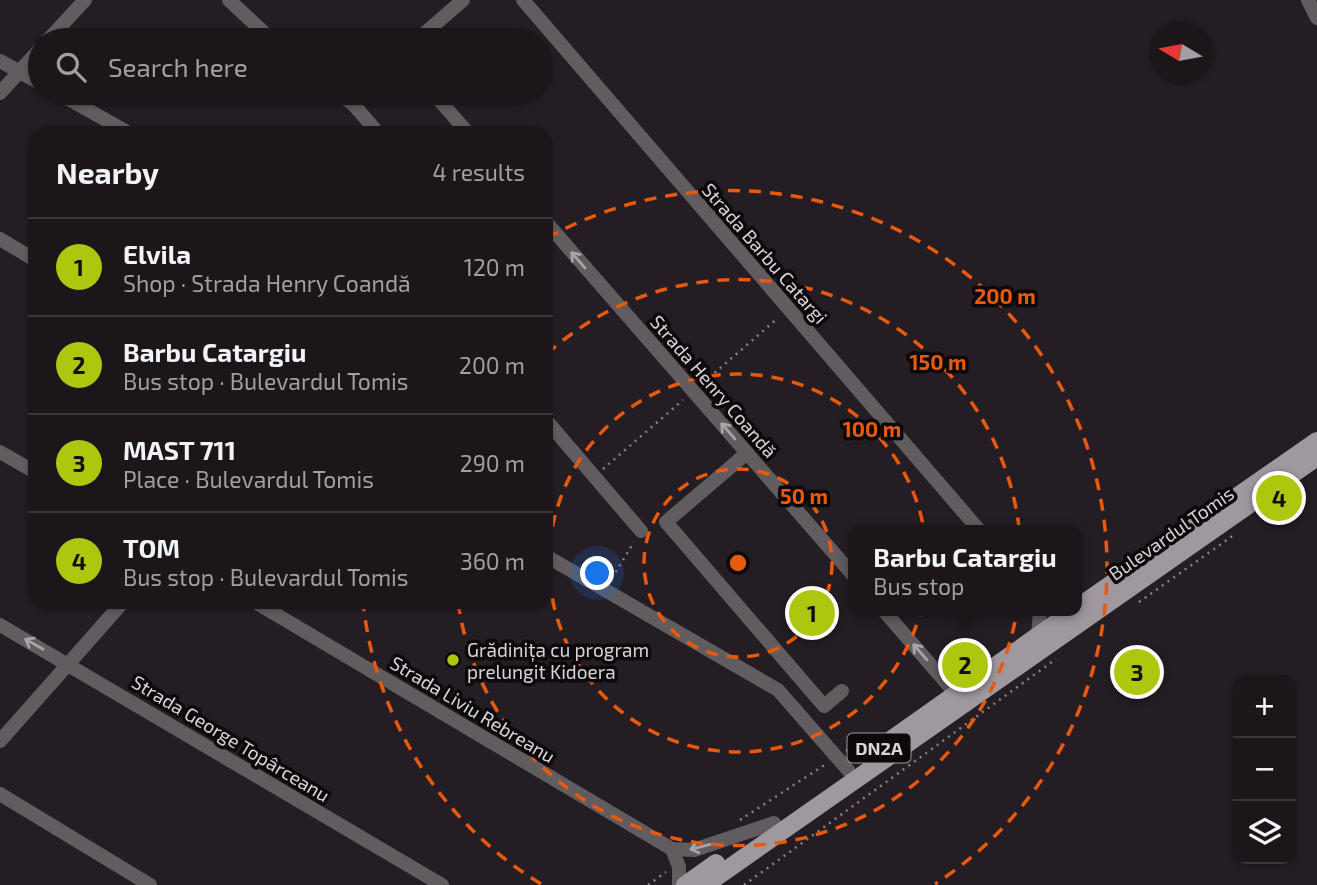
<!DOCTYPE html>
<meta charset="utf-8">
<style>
body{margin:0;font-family:"Exo 2",sans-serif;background:#251f24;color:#f1f3f6}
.controls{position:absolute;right:21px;bottom:21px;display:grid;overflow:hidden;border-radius:14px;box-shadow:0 2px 5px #0004}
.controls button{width:63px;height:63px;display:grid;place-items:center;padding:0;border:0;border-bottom:2px solid #3a353a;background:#1c161b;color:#f1f3f6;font:35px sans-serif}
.compass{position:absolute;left:1149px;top:21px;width:63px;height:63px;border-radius:50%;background:#1c161b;box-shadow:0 2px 5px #0004;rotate:280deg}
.you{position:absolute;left:598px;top:574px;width:24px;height:24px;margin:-18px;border:5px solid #fff;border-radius:50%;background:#1a73e8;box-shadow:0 0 0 10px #1a73e833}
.badge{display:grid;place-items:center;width:46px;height:46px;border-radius:50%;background:#adc60e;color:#111;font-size:23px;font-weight:700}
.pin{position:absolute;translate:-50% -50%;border:4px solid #fff;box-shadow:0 2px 7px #0006}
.popup{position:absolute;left:848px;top:525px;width:234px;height:91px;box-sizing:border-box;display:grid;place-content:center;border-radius:14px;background:#1c161b;filter:drop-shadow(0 2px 5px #0005);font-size:23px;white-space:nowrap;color:#a09fa3}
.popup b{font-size:26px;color:#f1f3f6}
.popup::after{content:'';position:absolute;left:50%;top:100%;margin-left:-14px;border:14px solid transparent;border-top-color:#1c161b}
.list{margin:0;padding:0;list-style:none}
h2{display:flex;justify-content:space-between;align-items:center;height:91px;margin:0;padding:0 28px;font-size:30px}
h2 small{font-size:23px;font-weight:400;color:#a09fa3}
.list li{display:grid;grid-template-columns:46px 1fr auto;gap:21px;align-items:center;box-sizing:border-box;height:98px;padding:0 28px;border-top:2px solid #3a353a}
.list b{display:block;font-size:26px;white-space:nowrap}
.list p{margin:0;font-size:23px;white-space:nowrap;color:#a09fa3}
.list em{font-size:23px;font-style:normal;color:#a09fa3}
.icon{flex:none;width:38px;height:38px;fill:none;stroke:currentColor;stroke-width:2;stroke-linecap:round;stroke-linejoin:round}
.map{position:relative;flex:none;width:1317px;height:885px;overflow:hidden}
.search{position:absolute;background:#1c161b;box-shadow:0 2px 5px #0004;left:28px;top:28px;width:525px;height:77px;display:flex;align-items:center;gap:18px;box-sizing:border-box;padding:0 24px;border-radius:38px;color:#a09fa3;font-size:26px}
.panel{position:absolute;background:#1c161b;box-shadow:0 2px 5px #0004;left:28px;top:126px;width:525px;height:483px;border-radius:21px}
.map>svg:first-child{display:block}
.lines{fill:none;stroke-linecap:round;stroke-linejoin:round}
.path{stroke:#888186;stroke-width:2.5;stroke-dasharray:2 5;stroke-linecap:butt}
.minor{stroke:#605c5f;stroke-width:14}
.major{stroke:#a0989f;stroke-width:18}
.oneway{stroke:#a9a4a8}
.ring{fill:none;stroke:#e8590c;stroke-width:3.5;stroke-dasharray:12 9}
.poi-dot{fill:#adc60e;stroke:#0c090c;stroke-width:2.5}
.labels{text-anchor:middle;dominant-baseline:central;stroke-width:7;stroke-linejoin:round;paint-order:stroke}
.shield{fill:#0c090c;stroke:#9c979b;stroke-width:2}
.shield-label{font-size:18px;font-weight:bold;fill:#dad4d8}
.street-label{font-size:19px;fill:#dad4d8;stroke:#0c090c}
.poi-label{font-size:19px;fill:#dad4d8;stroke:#0c090c;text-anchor:start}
.centre{fill:#e8590c;stroke:#0c090c;stroke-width:3.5}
.ring-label{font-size:21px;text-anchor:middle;font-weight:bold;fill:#e8590c;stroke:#0c090c;stroke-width:7;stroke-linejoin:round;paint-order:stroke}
</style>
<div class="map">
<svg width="1317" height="885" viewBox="0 0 1317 885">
<rect width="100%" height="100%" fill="#251d24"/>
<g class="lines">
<g class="path">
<path d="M704 382 778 318"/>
<path d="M603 469 683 400"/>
<path d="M612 578 634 542"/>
<path d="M1139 602 1234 535"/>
<path d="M846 751 872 733"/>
<path d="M740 820 826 764"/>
<path d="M648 885 666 872"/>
<path d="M744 885 1056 659"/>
</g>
<g class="minor">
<path d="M229 0 272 40"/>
<path d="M523 0 979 530"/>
<path d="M1308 0 1317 18"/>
<path d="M48 40 85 0"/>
<path d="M417 40 463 0"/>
<path d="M0 61 40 83"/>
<path d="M0 93 40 49"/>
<path d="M58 93 129 133"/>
<path d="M339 93 354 105 378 133"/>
<path d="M433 93 468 133"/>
<path d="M546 222 853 575"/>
<path d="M0 239 35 260"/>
<path d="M546 420 641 531"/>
<path d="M0 452 35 472"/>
<path d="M747 453 666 522 824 706 842 691"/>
<path d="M546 556 778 690 848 770"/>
<path d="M255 602 672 849 694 850 774 823"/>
<path d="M884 611 956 694"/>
<path d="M0 625 442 885"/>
<path d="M1038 635 1040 611"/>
<path d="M0 741 123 602"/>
<path d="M0 794 150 885"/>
<path d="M672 849 679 867V885"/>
</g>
<g class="major">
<path d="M1077 608 1317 441"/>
<path d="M868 756 1073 611"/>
<path d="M685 885 716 863"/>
<path d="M705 885 1317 457"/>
</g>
</g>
<defs><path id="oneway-shaft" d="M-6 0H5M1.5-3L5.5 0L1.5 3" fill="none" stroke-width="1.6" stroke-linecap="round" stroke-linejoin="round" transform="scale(1.75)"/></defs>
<g class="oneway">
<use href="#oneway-shaft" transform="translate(578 260) rotate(-131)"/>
<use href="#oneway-shaft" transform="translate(728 431) rotate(-131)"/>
<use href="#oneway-shaft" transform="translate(34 644) rotate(-150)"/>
<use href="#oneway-shaft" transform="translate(920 652) rotate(-131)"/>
<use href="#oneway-shaft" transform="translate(700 847) rotate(166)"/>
</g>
<g class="ring">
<circle cx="738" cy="563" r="94"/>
<circle cx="738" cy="563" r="189"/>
<path d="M547 354A283 283 0 1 1 458 602"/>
<path d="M541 884A377 377 0 0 1 363 602M547 238A377 377 0 0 1 935 884"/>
</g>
<circle class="poi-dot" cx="453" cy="660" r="7"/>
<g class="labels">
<rect class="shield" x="847.5" y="733.5" width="63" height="29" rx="5"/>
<g class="shield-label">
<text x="879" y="748">DN2A</text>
</g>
<g class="street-label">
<text transform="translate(765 253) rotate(49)">Strada Barbu Catargi</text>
<text transform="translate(714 386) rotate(49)">Strada Henry Coandă</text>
<text transform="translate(1171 533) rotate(-35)">Bulevardul Tomis</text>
<text transform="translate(473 709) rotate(31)">Strada Liviu Rebreanu</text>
<text transform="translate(231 738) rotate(31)">Strada George Topârceanu</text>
</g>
<g class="poi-label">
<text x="467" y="649">Grădinița cu program<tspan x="467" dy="22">prelungit Kidoera</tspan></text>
</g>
</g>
<circle cx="738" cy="563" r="10" class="centre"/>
<g class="ring-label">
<text x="1005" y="304">200 m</text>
<text x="938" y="370">150 m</text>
<text x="872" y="437">100 m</text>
<text x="804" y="504">50 m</text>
</g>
</svg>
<div class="controls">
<button>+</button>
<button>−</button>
<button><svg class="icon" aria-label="layers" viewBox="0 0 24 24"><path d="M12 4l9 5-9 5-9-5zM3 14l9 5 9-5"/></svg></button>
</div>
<svg class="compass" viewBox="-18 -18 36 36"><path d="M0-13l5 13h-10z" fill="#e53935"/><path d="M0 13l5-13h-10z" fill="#a09fa3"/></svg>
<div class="you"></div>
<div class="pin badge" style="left:812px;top:613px">1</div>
<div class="pin badge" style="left:965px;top:665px">2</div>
<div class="popup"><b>Barbu Catargiu</b>Bus stop</div>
<div class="pin badge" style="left:1137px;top:672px">3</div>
<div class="pin badge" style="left:1279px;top:498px">4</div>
<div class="search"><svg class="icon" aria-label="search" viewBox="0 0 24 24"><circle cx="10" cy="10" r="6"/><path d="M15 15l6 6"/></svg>Search here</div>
<section class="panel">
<h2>Nearby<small>4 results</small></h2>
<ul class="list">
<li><span class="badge">1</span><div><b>Elvila</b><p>Shop · Strada Henry Coandă</p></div><em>120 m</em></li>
<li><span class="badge">2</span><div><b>Barbu Catargiu</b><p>Bus stop · Bulevardul Tomis</p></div><em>200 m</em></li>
<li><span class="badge">3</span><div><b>MAST 711</b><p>Place · Bulevardul Tomis</p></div><em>290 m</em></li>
<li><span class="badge">4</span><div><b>TOM</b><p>Bus stop · Bulevardul Tomis</p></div><em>360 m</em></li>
</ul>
</section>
</div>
